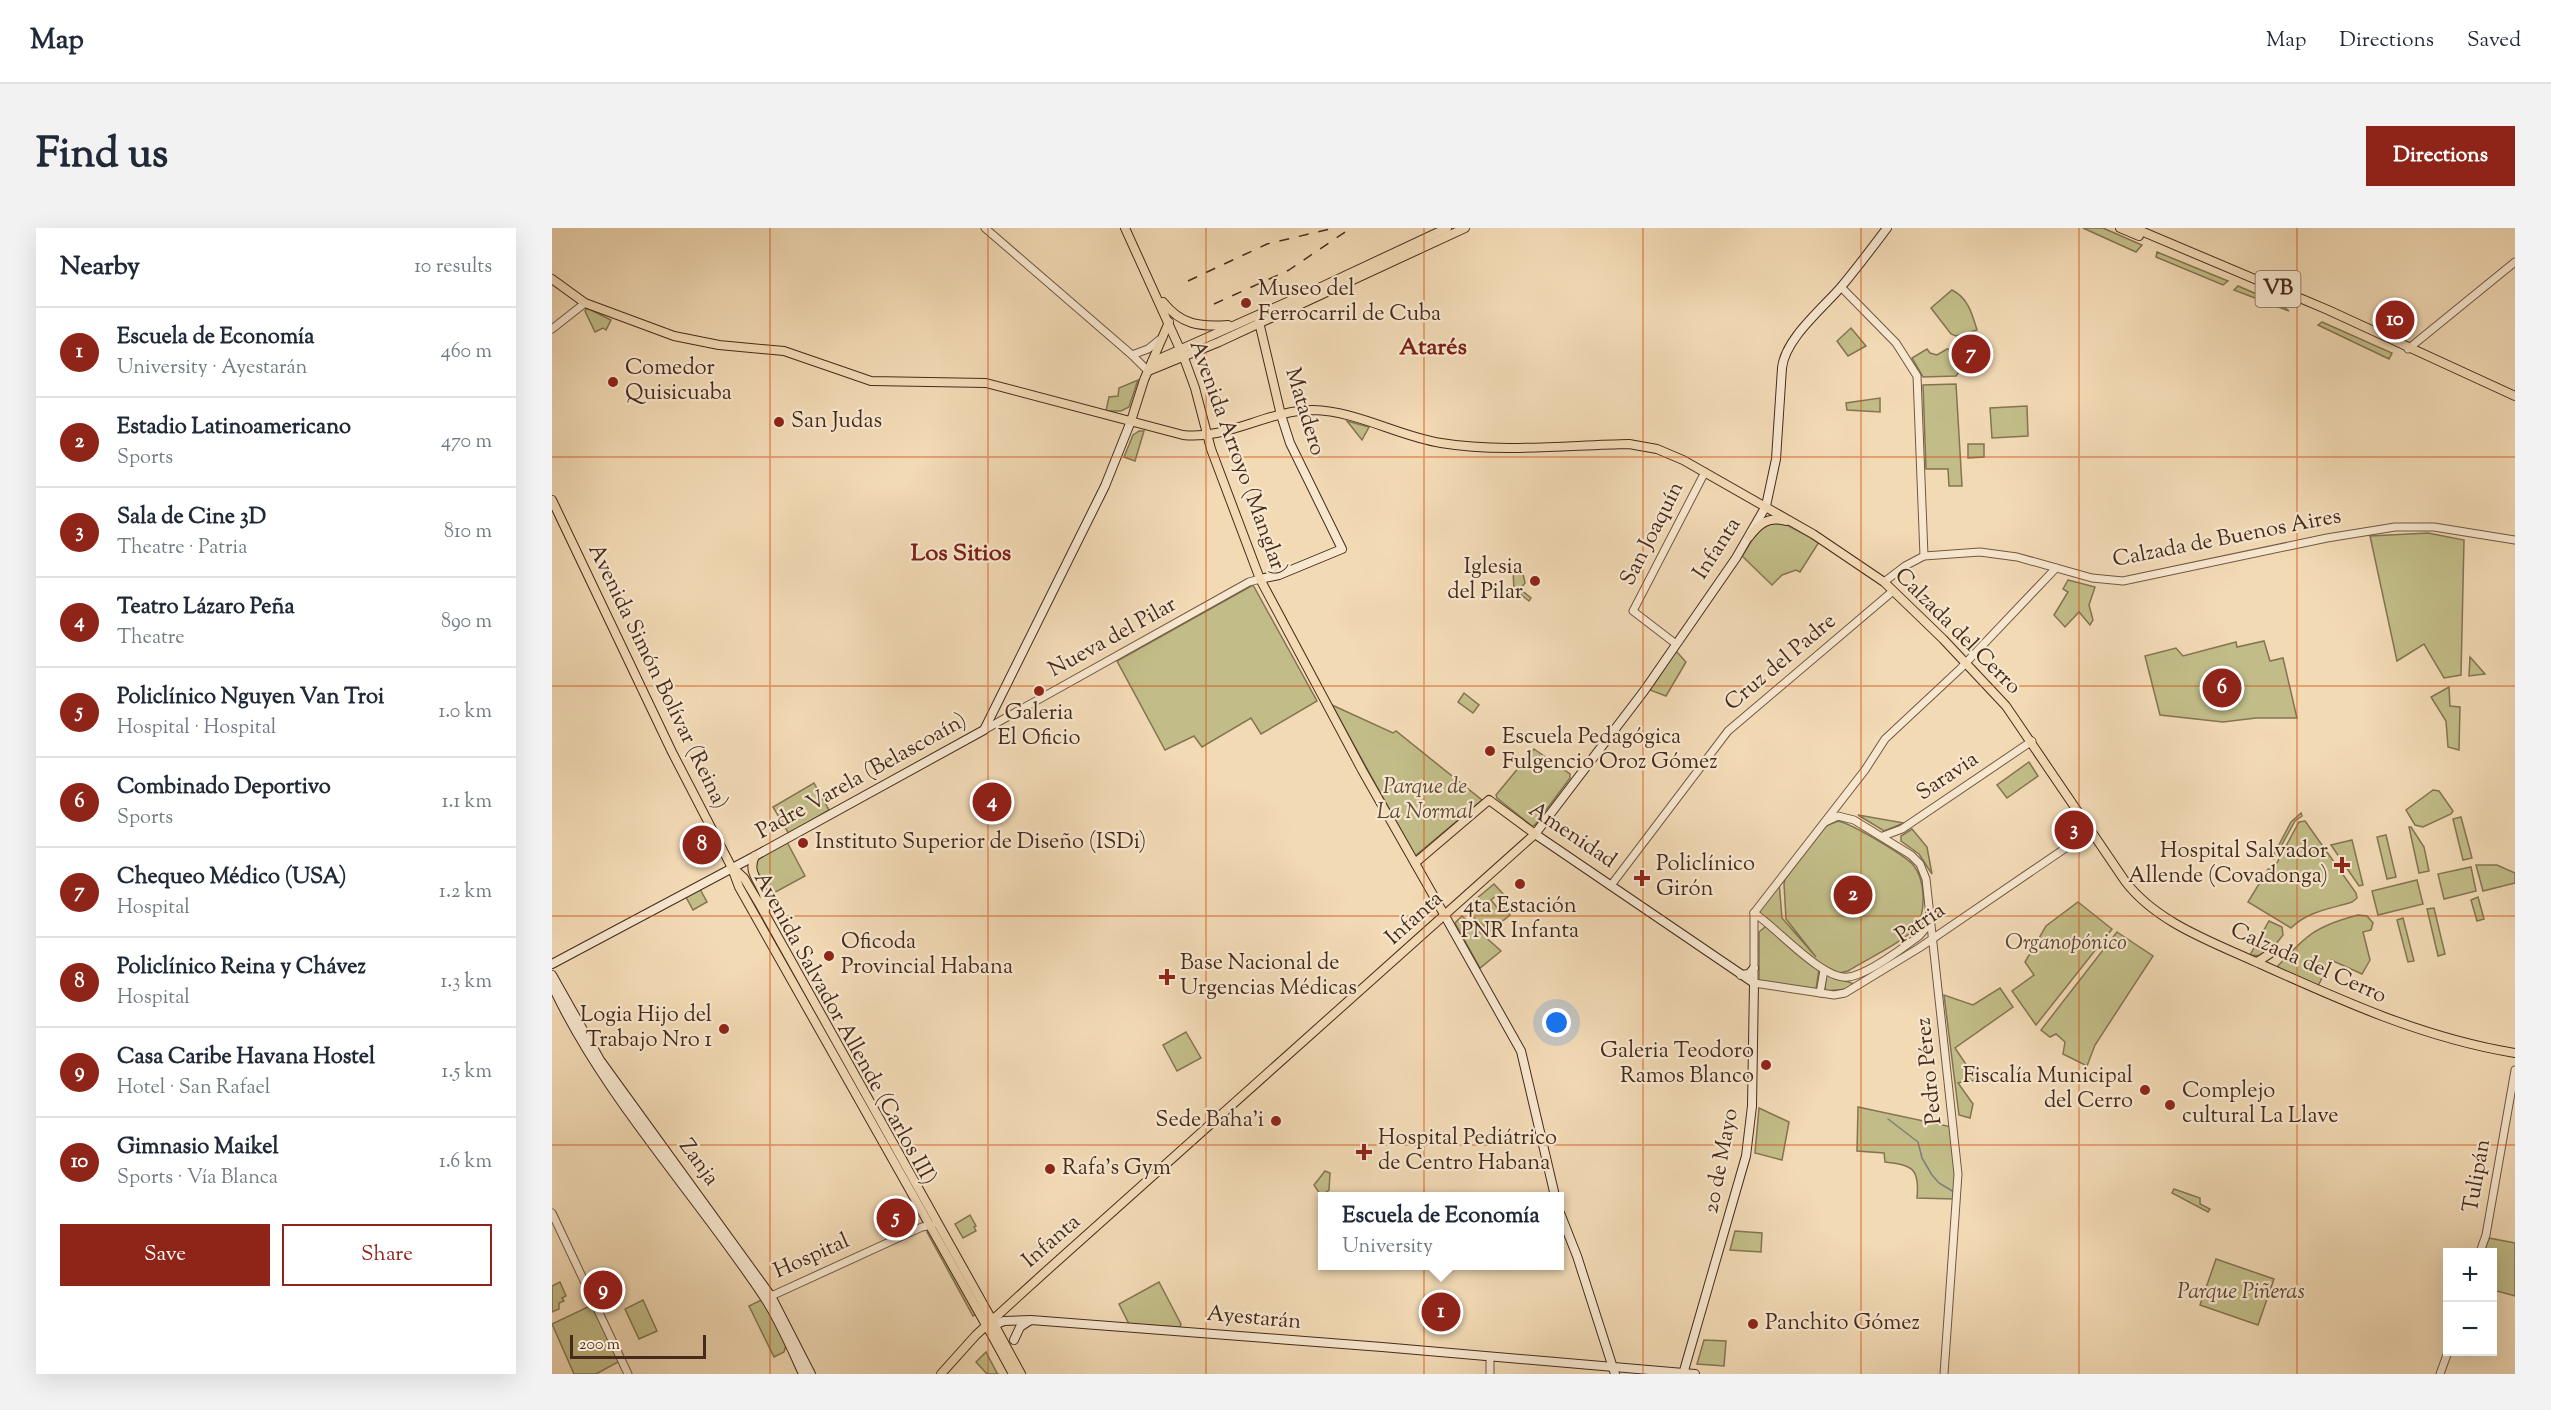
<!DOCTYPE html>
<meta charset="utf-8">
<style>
body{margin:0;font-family:"Sorts Mill Goudy",serif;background:#f2f2f3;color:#1f2937}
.controls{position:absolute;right:18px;bottom:18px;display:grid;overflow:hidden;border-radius:0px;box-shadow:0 6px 24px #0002}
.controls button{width:54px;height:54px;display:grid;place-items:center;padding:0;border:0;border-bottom:2px solid #e0e1e3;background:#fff;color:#1f2937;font:30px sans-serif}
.scale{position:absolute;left:18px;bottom:15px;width:136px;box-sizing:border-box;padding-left:6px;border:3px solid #462b1d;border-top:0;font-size:16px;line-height:21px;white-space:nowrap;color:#462b1d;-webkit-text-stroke:4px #f7e7cf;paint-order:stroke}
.you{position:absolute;left:1005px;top:795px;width:21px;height:21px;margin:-15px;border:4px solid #fff;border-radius:50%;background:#1a73e8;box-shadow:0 0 0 9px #1a73e833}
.badge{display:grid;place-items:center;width:39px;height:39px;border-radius:50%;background:#8f2418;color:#fff;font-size:20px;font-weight:700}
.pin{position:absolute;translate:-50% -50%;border:3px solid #fff;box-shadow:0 2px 6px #0006}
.popup{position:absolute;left:766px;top:964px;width:246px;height:78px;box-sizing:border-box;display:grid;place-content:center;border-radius:0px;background:#fff;filter:drop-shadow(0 2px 4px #0005);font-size:20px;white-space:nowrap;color:#747a83}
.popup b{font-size:22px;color:#1f2937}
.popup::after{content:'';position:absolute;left:50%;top:100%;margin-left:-12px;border:12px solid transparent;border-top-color:#fff}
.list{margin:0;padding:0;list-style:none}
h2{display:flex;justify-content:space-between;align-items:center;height:78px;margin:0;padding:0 24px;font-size:26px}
h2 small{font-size:20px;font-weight:400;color:#747a83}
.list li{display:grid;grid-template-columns:39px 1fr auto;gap:18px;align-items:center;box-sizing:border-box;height:90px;padding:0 24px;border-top:2px solid #e0e1e3}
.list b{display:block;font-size:22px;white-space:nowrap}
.list p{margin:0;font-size:20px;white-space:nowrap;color:#747a83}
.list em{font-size:20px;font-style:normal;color:#747a83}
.actions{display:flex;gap:12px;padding:18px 24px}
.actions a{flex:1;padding:14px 0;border:2px solid #8f2418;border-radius:0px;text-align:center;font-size:21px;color:#8f2418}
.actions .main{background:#8f2418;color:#fff}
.map{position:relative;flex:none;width:1963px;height:1146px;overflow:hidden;border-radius:0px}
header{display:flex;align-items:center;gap:36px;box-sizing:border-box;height:84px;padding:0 30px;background:#fff;border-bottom:2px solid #e0e1e3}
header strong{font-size:28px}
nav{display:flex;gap:33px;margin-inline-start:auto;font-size:21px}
.intro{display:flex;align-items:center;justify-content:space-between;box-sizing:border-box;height:144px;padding:0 36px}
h1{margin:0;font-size:42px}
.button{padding:15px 27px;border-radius:0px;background:#8f2418;color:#fff;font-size:21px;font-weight:700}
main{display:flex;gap:36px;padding:0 36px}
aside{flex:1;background:#fff;border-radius:0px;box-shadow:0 6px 24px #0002}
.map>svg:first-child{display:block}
.green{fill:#c2bd88;stroke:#847452;stroke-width:1.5}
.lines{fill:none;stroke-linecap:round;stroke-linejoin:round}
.stream{stroke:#7d7f7b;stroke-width:1.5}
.tertiary-casing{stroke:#715743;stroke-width:9}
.secondary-casing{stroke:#462b1d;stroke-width:10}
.primary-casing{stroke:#462b1d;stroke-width:10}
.trunk-casing{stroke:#462b1d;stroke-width:11}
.tertiary{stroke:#f7e7cf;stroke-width:7}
.secondary{stroke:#f7e7cf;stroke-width:8}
.primary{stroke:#f2dab5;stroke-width:8}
.trunk{stroke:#f2dab5;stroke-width:9}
.rail{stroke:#462b1d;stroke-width:1.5;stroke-dasharray:10 10;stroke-linecap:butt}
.grid{fill:none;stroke:#d0520f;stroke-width:1.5;stroke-opacity:0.55}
.poi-dot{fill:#8f2418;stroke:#f7e7cf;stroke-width:2}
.labels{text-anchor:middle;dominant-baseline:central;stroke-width:4.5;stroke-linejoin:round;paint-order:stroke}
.shield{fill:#f7e7cf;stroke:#7b6352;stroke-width:1.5}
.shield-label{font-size:21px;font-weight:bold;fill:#462b1d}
.poi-label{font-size:22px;fill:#462b1d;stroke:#f7e7cf;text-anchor:start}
.street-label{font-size:22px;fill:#462b1d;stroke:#f7e7cf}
.park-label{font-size:22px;font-style:italic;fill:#5f4832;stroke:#f7e7cf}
.neighbourhood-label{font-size:24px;font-weight:bold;fill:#7a1f14;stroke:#f7e7cf}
</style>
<header>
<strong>Map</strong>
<nav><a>Map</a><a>Directions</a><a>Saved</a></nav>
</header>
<div class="intro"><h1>Find us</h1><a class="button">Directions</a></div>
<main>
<aside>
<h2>Nearby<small>10 results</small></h2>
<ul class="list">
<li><span class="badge">1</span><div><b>Escuela de Economía</b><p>University · Ayestarán</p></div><em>460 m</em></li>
<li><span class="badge">2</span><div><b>Estadio Latinoamericano</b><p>Sports</p></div><em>470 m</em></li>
<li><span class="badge">3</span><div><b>Sala de Cine 3D</b><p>Theatre · Patria</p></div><em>810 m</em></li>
<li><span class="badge">4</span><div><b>Teatro Lázaro Peña</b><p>Theatre</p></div><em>890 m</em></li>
<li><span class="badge">5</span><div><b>Policlínico Nguyen Van Troi</b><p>Hospital · Hospital</p></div><em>1.0 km</em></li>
<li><span class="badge">6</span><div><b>Combinado Deportivo</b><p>Sports</p></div><em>1.1 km</em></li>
<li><span class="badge">7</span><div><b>Chequeo Médico (USA)</b><p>Hospital</p></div><em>1.2 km</em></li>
<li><span class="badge">8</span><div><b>Policlínico Reina y Chávez</b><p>Hospital</p></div><em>1.3 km</em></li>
<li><span class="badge">9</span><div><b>Casa Caribe Havana Hostel</b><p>Hotel · San Rafael</p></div><em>1.5 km</em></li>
<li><span class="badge">10</span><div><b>Gimnasio Maikel</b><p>Sports · Vía Blanca</p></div><em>1.6 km</em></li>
</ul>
<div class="actions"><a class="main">Save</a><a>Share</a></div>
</aside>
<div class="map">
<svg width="1963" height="1146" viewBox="0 0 1963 1146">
<rect width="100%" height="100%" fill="#f2dab5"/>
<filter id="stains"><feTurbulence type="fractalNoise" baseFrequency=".00333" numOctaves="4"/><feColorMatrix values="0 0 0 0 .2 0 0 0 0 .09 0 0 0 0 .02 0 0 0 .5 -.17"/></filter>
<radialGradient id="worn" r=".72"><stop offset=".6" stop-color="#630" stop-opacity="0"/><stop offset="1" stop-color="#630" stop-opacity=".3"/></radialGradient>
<g class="green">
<path d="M1531 0H1551L1590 17 1584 24Z"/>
<path d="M1605 24 1676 53 1671 57 1604 29Z"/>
<path d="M1686 58 1730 77 1737 83 1682 62Z"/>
<path d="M1400 62C1416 70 1420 85 1425 102L1404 108 1399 106 1379 80Z"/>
<path d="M35 80 59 92 54 102 51 100 43 104 33 83Z"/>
<path d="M1770 94 1840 125 1837 131 1766 97Z"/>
<path d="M1299 100 1314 118 1296 128 1285 113Z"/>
<path d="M1375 121 1378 125 1385 127 1395 121H1405L1407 144 1404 148 1371 149 1360 130Z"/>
<path d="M586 152 577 179 569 183H554L557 169 566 168 567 160Z"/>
<path d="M1404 156 1410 258H1397L1396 241H1374L1371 157Z"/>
<path d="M1328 170V184L1295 182 1294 175Z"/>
<path d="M1475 178 1476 208 1440 210 1438 180Z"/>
<path d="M795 193 817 199 810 212Z"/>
<path d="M587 203H592L583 233 572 229 581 207Z"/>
<path d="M1416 216H1432V229L1416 230Z"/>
<path d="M1215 295 1233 296 1267 314 1248 344 1244 342 1230 347 1220 357 1190 328 1207 301Z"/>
<path d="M1876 305 1912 312 1909 447 1892 450 1872 416 1845 433 1818 308Z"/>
<path d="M970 341 973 355 968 361 979 370 977 373 962 361 961 343Z"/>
<path d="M1516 352 1543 359 1537 377 1541 392 1538 397 1527 384 1513 399 1502 387 1516 364 1511 361Z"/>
<path d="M701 357 765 473 709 506 699 490 650 519 642 508 613 522 565 433Z"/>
<path d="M1712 413 1718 433 1731 430 1745 490H1704L1671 494 1608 487 1593 428 1624 420 1631 428 1684 414 1685 419Z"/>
<path d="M1124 423 1134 434 1114 468 1098 462Z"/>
<path d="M1918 429 1933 446 1917 448Z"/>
<path d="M1897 459 1898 478 1908 479 1907 522 1896 519 1894 493 1879 469Z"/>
<path d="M912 465 927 477 921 485 906 474Z"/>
<path d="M780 477 841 505 844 503 930 572 863 628Z"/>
<path d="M982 521 1018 546V550L983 597 980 598 945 570 944 567Z"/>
<path d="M1477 534 1486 548 1455 570 1445 557Z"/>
<path d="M262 555 277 582 237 606 221 579Z"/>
<path d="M1881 562 1887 563 1901 583 1899 586 1871 599 1863 597 1854 582Z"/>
<path d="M1749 585 1750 588 1743 593 1722 631 1720 630 1739 594Z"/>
<path d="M1306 587 1352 595 1332 603Z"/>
<path d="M1909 589 1920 630 1911 632 1901 591Z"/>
<path d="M1286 593C1298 595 1355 628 1362 638 1373 652 1375 685 1363 700 1352 714 1313 732 1296 743L1287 745 1272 738 1274 741 1207 685V681L1227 654 1230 690 1264 729 1234 691 1232 656 1234 646 1260 614 1274 598Z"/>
<path d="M1753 593 1804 665 1805 670 1800 674C1778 681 1756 683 1739 700L1696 674 1716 641 1721 642 1747 594Z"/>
<path d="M1857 599H1859L1872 619 1877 643 1867 645Z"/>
<path d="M1360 601 1375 619 1380 646 1367 626 1349 613V608Z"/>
<path d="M1834 607 1844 649 1835 651 1825 609Z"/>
<path d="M1800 612 1811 657 1807 658 1779 617Z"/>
<path d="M235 614 253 648 218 667 204 641 205 632Z"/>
<path d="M1924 637H1945L1963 645V655L1931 663Z"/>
<path d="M1919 639 1924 663 1892 671 1886 646Z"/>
<path d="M1865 652 1871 676 1826 687 1820 663Z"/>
<path d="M942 656 955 670 951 674 945 667 939 672 948 683 953 680 958 687 938 703 912 681Z"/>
<path d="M148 661 155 674 141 682 134 669Z"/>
<path d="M1926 669 1932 691 1925 693 1919 672Z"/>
<path d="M1526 674 1560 701 1484 797 1460 763 1482 747 1473 734 1494 698Z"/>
<path d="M1882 680 1893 726 1886 728 1875 681Z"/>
<path d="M1806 687 1815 688 1821 695 1819 702 1811 704 1818 732 1810 746 1779 732 1766 758 1725 739C1754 707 1764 698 1806 687Z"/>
<path d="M910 688 949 723 928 740 903 695Z"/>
<path d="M1851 690 1862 733 1856 734 1845 692Z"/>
<path d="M1717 693 1730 699 1731 707 1720 721 1710 728 1698 727Z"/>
<path d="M1213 699H1217L1267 741 1264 761 1207 753V704Z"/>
<path d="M1565 704 1601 728 1543 817 1535 838 1511 826 1513 814 1504 806 1498 809 1489 802Z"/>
<path d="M1336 732 1337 735 1295 761 1273 763 1274 746 1302 756Z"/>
<path d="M1448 760 1461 779 1403 820 1426 854 1417 852 1406 855 1421 876 1418 890 1407 887 1392 767 1421 777Z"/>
<path d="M634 804 649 830 625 843 611 817Z"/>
<path d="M1306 879 1400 899 1403 946 1402 971 1365 970C1368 940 1360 937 1333 934L1332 925 1305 923Z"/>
<path d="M1207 880 1237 894 1230 932 1203 925Z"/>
<path d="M773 943 778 945 777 962 772 966H768L762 957Z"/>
<path d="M1622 961 1648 970V976L1658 981 1656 984 1620 965Z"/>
<path d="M418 987 424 998 422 999 424 1003 411 1010 403 996Z"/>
<path d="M378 1002 425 1086 421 1088 375 1004Z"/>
<path d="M1183 1003 1210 1005 1209 1024 1178 1022Z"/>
<path d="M1937 1010 1963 1015V1068L1941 1062 1940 1024H1932Z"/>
<path d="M1664 1031 1722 1051 1706 1097 1648 1077Z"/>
<path d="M8 1054 14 1068 10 1070 12 1073 7 1075V1081L0 1084V1058Z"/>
<path d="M607 1054 629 1096 628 1099 577 1096 567 1076Z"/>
<path d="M213 1070 234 1117 232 1124 222 1129 197 1078Z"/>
<path d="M91 1072 105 1103 87 1111 73 1081Z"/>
<path d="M40 1077 68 1133 44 1146H22L0 1096Z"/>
<path d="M1152 1112 1174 1113 1172 1138 1145 1136Z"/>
<path d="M434 1124 445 1145 446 1146H435L424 1134Z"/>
</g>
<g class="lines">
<path class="stream" d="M1336 891 1366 914 1370 930 1380 947 1387 955 1402 964"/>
<g class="tertiary-casing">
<g id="tertiary">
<path d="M433 0 580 127 596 143"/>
<path d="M1289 59 1344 115 1365 148 1372 328"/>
<path d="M0 101 33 75"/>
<path d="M1856 121 1963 34"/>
<path d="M580 127 596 121 611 109"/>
<path d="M1332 354 1353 338 1372 328 1428 324 1465 329 1540 350 1571 353 1775 310 1843 299H1882L1963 312"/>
<path d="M1124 416 1081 383 1153 244"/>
<path d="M432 502 697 354 708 351"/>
<path d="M1273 594 1286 588 1302 592 1359 627 1368 636 1374 651 1406 946 1392 1146"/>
<path d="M1331 608 1350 601 1480 513"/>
<path d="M1060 656 1176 503 1341 363"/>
<path d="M1202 685 1313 542 1333 511 1408 441 1504 340"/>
<path d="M1202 685V755L1282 767 1293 765 1367 720 1540 602"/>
<path d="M1202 685C1224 699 1271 753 1296 749 1315 747 1351 720 1367 708L1374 700 1377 687"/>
<path d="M1268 765 1272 742"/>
<path d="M0 985 76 1146"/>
<path d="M1928 1024 1934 1007 1963 842"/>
<path d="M215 1070 370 999 380 997"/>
<path d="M938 1146V1130"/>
<path d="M1888 1146 1896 1124"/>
</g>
</g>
<g class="secondary-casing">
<g id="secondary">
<path d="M708 351 727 347 790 321 738 215 729 187"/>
<path d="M893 688 969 823 1003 968"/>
<path d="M0 736 203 628 432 502 553 258 579 193"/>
<path d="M0 747 48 832 219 1068 259 1146"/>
<path d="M1189 747 1197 746 1202 740"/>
<path d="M0 757C52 869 144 966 212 1069 228 1093 239 1120 251 1146"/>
<path d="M1008 985 1025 1028 1063 1146"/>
<path d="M437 1099 452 1093 479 1092 830 1119 1143 1146"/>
<path d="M462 1112 468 1099 477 1093"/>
<path d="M1131 1146 1194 928 1200 878 1202 755 983 606 1092 463 1184 330 1214 278 1224 231 1230 140C1233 111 1270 81 1289 59 1305 40 1320 20 1335 0"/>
</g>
</g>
<g class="primary-casing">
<g id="primary">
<path d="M573 0 632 130 643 160 659 221 708 351 810 542 893 688"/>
<path d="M1568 0 1587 8"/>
<path d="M1582 0 1776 82 1963 168"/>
<path d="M0 51 33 75 122 108 167 117 232 123 319 153 434 155 631 207C675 212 716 182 761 182 805 183 846 208 889 215 949 225 1017 217 1077 216L1105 221 1131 232 1261 306 1332 354 1391 411 1454 478 1573 653C1604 694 1658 713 1704 734 1788 772 1871 810 1963 825"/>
<path d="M611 74C629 97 648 99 676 97"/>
<path d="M707 94 729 187"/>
<path d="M600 134 769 59 895 0"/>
<path d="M596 143 667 114 913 0"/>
<path d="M579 193 592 152 617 94"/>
<path d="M0 272 120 524 180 640 187 659 434 1097"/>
<path d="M1197 309C1207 296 1216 288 1234 293"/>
<path d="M203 628C195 644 207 652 212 667 213 671 213 678 213 682"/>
<path d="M181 640 192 650 208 677 440 1092"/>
<path d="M1705 734 1722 723"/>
<path d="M442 1096 469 1146"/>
<path d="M436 1100 461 1146"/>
<path d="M389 1146 424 1107 491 1046 983 606 937 572 863 635"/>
</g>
</g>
<g class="trunk-casing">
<g id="trunk">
<path d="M440 1092 442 1096"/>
<path d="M434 1097 436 1100"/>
</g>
</g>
<use href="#tertiary" class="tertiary"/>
<use href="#secondary" class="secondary"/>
<use href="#primary" class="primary"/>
<use href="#trunk" class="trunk"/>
<g class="rail">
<path d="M636 53 715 16 782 0"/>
<path d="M662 76 737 42 799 0"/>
</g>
</g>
<path class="grid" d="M218 0V1146M436 0V1146M654 0V1146M872 0V1146M1091 0V1146M1309 0V1146M1527 0V1146M1745 0V1146M0 229H1963M0 458H1963M0 688H1963M0 917H1963"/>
<g class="poi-dot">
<circle cx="694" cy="75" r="6"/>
<circle cx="61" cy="154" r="6"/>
<circle cx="227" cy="194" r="6"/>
<circle cx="983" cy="353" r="6"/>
<circle cx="487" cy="463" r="6"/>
<circle cx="938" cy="523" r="6"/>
<circle cx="251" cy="615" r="6"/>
<path d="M1787 628h6v6h6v6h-6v6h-6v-6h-6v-6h6z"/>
<path d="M1087 641h6v6h6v6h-6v6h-6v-6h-6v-6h6z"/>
<circle cx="968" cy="656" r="6"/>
<circle cx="277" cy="728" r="6"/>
<path d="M612 740h6v6h6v6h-6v6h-6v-6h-6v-6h6z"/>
<circle cx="172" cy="801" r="6"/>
<circle cx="1214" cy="837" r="6"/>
<circle cx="1593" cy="862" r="6"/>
<circle cx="1618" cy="877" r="6"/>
<circle cx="724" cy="893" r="6"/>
<path d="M809 915h6v6h6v6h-6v6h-6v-6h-6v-6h6z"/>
<circle cx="498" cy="941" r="6"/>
<circle cx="1201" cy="1096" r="6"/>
</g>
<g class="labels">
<rect class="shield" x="1703.5" y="43" width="45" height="36" rx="4.5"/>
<g class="shield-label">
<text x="1726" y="61">VB</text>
</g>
<g class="poi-label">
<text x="706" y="62">Museo del<tspan x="706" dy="25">Ferrocarril de Cuba</tspan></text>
<text x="73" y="141">Comedor<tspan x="73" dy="25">Quisicuaba</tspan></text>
<text x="239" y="194">San Judas</text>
<text x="971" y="340" text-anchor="end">Iglesia<tspan x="971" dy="25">del Pilar</tspan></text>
<text x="487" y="486" text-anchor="middle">Galeria<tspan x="487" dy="25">El Oficio</tspan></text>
<text x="950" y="510">Escuela Pedagógica<tspan x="950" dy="25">Fulgencio Oroz Gómez</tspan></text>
<text x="263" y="615">Instituto Superior de Diseño (ISDi)</text>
<text x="1776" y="624" text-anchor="end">Hospital Salvador<tspan x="1776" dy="25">Allende (Covadonga)</tspan></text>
<text x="1104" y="637">Policlínico<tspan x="1104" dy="25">Girón</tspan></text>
<text x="968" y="679" text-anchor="middle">4ta Estación<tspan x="968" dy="25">PNR Infanta</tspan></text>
<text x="289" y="715">Oficoda<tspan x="289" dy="25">Provincial Habana</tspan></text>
<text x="628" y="736">Base Nacional de<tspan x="628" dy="25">Urgencias Médicas</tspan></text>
<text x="160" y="788" text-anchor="end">Logia Hijo del<tspan x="160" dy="25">Trabajo Nro 1</tspan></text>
<text x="1202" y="824" text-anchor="end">Galeria Teodoro<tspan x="1202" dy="25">Ramos Blanco</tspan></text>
<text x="1581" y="849" text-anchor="end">Fiscalía Municipal<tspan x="1581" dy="25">del Cerro</tspan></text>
<text x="1630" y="864">Complejo<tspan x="1630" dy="25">cultural La Llave</tspan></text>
<text x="712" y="893" text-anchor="end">Sede Baha’i</text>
<text x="826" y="911">Hospital Pediátrico<tspan x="826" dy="25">de Centro Habana</tspan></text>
<text x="510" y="941">Rafa's Gym</text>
<text x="1213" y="1096">Panchito Gómez</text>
</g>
<g class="street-label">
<text transform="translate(752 184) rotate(73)">Matadero</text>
<text transform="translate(685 230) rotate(70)">Avenida Arroyo (Manglar)</text>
<text transform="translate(1101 306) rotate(-63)">San Joaquín</text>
<text transform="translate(1675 311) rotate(-11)">Calzada de Buenos Aires</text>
<text transform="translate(1166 321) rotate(-57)">Infanta</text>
<text transform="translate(1405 404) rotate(45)">Calzada del Cerro</text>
<text transform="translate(561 410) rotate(-29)">Nueva del Pilar</text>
<text transform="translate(1229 435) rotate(-40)">Cruz del Padre</text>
<text transform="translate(105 449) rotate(64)">Avenida Simón Bolívar (Reina)</text>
<text transform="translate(310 549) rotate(-29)">Padre Varela (Belascoaín)</text>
<text transform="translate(1396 549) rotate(-34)">Saravia</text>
<text transform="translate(1020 608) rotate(34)">Amenidad</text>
<text transform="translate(863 691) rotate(-42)">Infanta</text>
<text transform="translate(1369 696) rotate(-34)">Patria</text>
<text transform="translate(1756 736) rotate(24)">Calzada del Cerro</text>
<text transform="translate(292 801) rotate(61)">Avenida Salvador Allende (Carlos III)</text>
<text transform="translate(1378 843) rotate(-96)">Pedro Pérez</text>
<text transform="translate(1170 933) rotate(-79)">20 de Mayo</text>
<text transform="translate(146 935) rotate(54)">Zanja</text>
<text transform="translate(1926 948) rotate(-80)">Tulipán</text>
<text transform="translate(500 1014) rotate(-41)">Infanta</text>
<text transform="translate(260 1029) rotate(-24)">Hospital</text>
<text transform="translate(702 1091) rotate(5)">Ayestarán</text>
</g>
<g class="park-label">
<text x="873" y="560">Parque de<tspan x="873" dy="25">La Normal</tspan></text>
<text x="1514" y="716">Organopónico</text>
<text x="1689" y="1065">Parque Piñeras</text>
</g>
<g class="neighbourhood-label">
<text x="881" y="120">Atarés</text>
<text x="409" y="326">Los Sitios</text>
</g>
</g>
<rect width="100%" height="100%" filter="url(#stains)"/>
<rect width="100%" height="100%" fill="url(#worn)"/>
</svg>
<div class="controls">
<button>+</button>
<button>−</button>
</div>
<div class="scale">200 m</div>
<div class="you"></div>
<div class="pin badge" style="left:889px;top:1084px">1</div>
<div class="popup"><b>Escuela de Economía</b>University</div>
<div class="pin badge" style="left:1301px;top:667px">2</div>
<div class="pin badge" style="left:1522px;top:602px">3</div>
<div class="pin badge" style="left:440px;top:574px">4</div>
<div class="pin badge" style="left:344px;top:990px">5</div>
<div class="pin badge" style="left:1670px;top:460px">6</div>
<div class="pin badge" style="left:1419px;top:126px">7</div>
<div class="pin badge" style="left:150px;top:617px">8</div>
<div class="pin badge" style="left:51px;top:1062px">9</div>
<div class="pin badge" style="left:1843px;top:92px">10</div>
</div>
</main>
